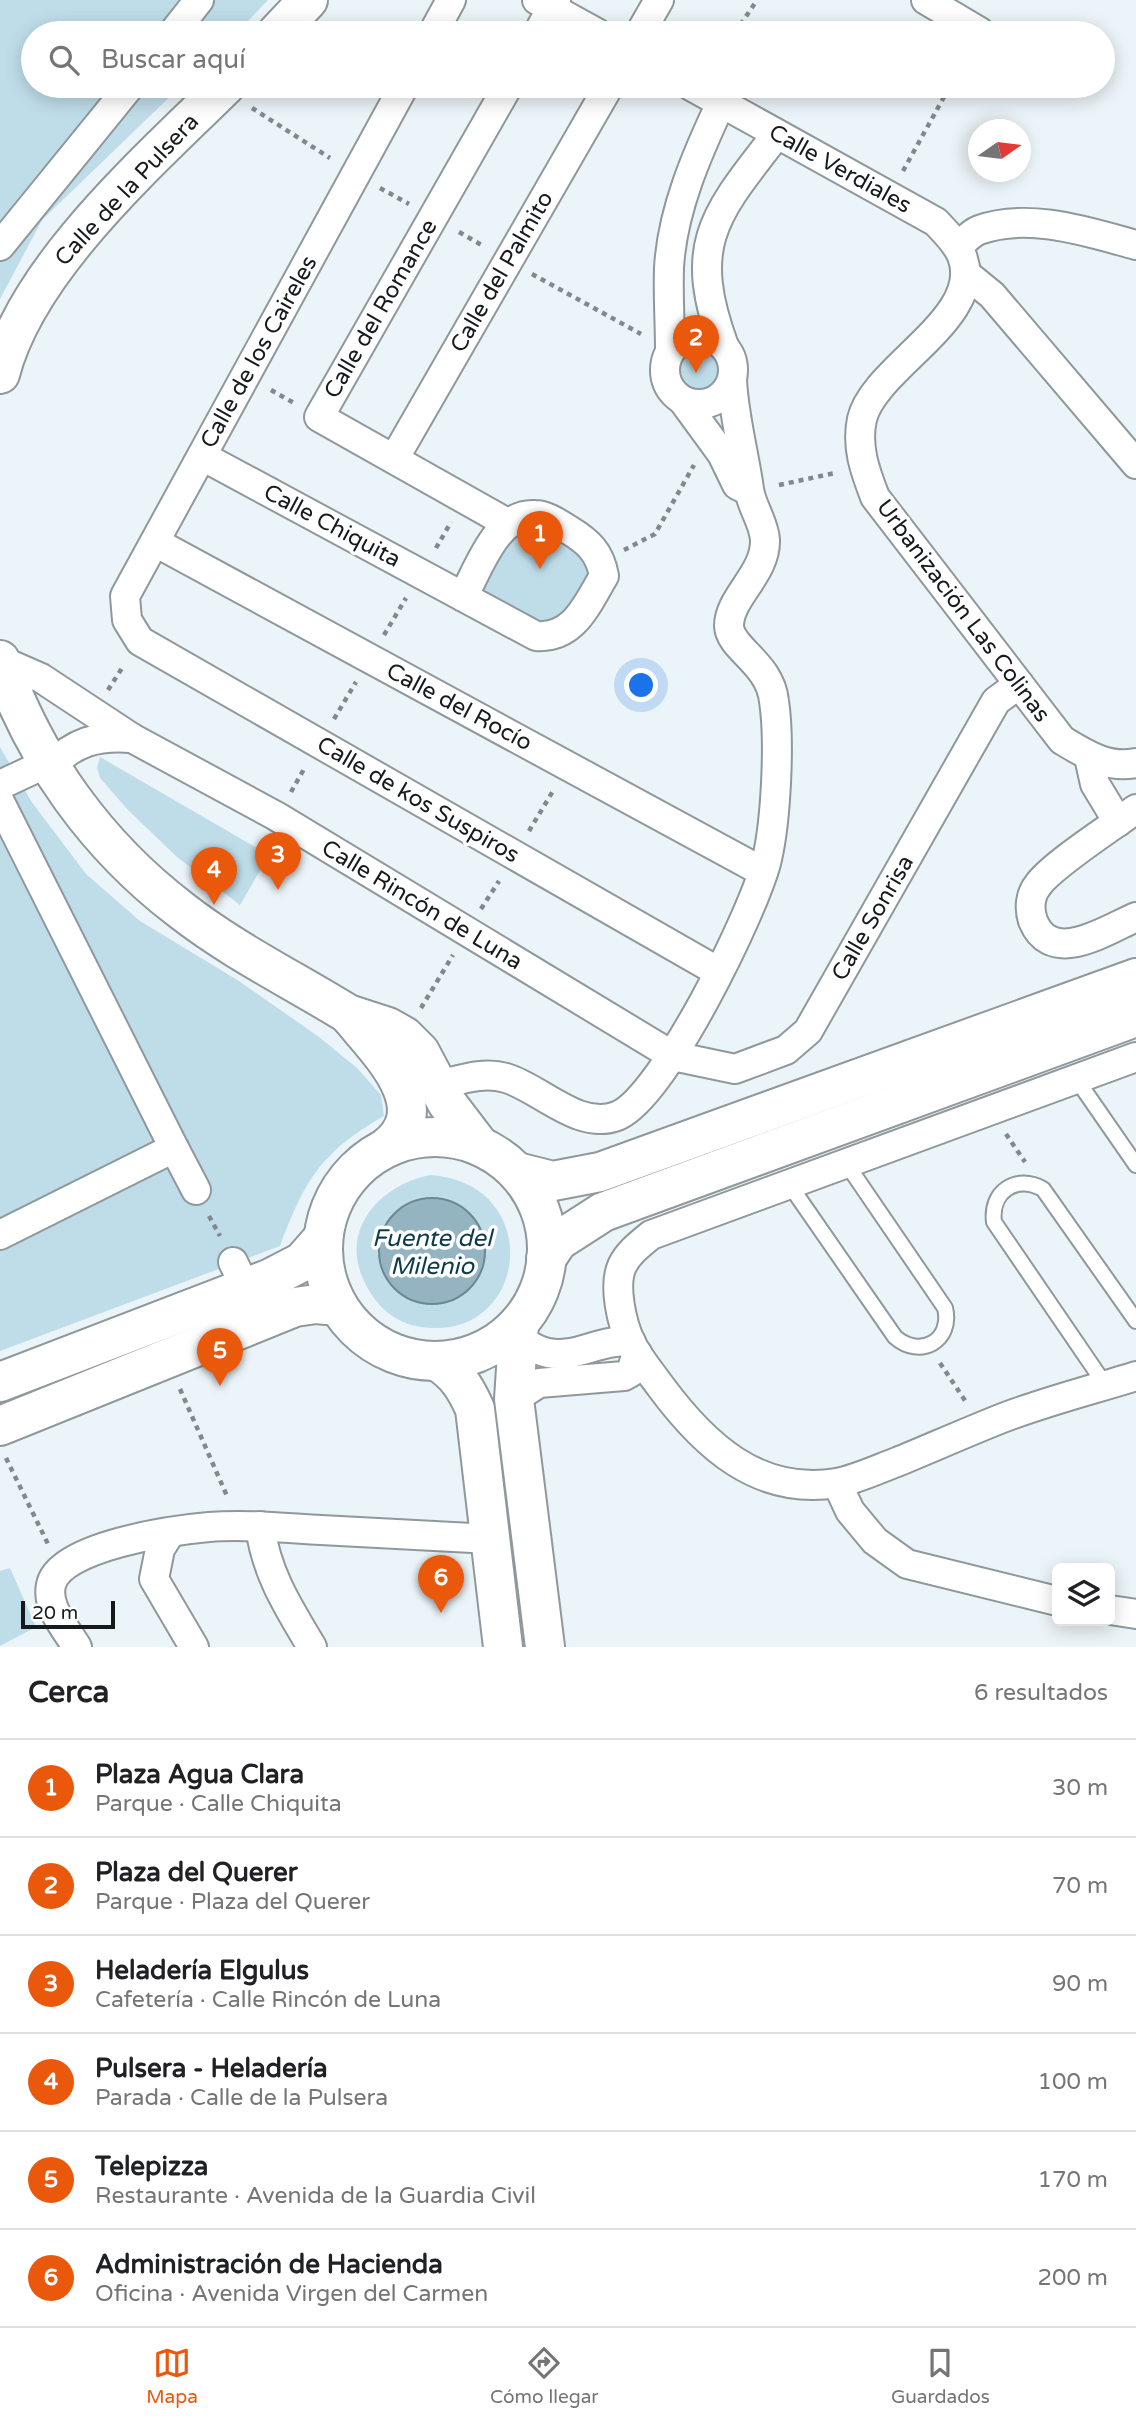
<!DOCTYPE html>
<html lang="es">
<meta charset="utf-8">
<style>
body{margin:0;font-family:"Varela Round",sans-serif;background:#f6f6f6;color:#202124}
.controls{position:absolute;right:21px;bottom:21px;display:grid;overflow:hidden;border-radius:10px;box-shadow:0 4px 18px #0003}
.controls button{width:63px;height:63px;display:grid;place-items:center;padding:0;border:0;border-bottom:2px solid #e0e0e0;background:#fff;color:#202124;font:35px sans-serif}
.compass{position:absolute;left:968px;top:119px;width:63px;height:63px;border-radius:50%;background:#fff;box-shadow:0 4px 18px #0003;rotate:76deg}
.scale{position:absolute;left:21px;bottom:18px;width:94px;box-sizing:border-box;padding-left:7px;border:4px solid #171a1c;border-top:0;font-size:19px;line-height:24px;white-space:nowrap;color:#171a1c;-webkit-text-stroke:5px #fff;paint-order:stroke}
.you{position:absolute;left:642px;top:686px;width:24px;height:24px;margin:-18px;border:5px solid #fff;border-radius:50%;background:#1a73e8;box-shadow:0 0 0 10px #1a73e833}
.badge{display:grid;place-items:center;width:46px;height:46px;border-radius:50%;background:#ea580c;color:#fff;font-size:23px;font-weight:700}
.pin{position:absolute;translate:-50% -58px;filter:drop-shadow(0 2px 4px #0008)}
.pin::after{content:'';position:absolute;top:37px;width:24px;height:21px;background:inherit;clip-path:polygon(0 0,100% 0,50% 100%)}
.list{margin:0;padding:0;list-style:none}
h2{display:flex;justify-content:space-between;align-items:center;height:91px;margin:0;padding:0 28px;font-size:30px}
h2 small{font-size:23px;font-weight:400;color:#757577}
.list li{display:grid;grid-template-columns:46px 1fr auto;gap:21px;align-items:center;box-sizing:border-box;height:98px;padding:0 28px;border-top:2px solid #e0e0e0}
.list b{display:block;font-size:26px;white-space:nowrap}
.list p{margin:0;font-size:23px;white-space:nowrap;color:#757577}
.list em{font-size:23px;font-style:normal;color:#757577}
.icon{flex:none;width:38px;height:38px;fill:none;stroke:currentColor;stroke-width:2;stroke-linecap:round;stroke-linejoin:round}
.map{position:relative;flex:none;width:1136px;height:1647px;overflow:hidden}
.search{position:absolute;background:#fff;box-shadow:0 4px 18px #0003;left:21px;right:21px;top:21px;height:77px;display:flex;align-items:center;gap:18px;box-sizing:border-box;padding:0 24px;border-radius:38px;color:#757577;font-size:26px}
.sheet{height:679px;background:#fff}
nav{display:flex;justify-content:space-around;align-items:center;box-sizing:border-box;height:98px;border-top:2px solid #e0e0e0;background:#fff;font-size:19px;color:#757577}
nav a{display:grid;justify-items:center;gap:4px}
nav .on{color:#ea580c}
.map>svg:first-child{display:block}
.green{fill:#bfdde9;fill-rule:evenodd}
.water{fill:#94b4c2;stroke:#6e8690;stroke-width:2}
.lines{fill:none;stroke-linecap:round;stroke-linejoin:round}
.lane-casing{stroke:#8f989b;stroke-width:18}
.street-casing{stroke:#8f989b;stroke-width:32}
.secondary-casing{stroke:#8f989b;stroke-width:42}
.primary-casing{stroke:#8f989b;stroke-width:42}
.path{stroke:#82888b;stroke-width:4.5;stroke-dasharray:5 5;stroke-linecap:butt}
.lane{stroke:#fff;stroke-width:14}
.street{stroke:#fff;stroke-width:28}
.secondary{stroke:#fff;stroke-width:38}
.primary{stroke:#fff;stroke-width:38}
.labels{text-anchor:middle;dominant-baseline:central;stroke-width:7;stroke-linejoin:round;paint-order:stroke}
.street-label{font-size:23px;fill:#171a1c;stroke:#fff}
.water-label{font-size:24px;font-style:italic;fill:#0b3b4b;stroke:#fff}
</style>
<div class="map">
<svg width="1136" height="1647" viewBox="0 0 1136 1647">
<rect width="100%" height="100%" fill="#ebf4f8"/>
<g class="green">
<path d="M0 0H268L236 33H33V86H181L42 220 0 299Z"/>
<circle cx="696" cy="372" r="22"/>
<path d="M523 515 601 562 562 633 463 597Z"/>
<path d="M0 747 31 801 86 874 140 921 239 981 319 1037 357 1068 381 1095 384 1116C321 1152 305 1180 280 1246L0 1351Z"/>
<path d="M100 757 269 855 240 905 177 857 128 810 100 778 97 768Z"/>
<path d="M430 1175C547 1183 529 1343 421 1327 395 1323 376 1306 365 1283 338 1230 380 1185 430 1175ZM424 1198 463 1295C445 1304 432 1305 412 1301L394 1213 407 1203Z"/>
<path d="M10 1568 36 1627 0 1646V1571Z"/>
</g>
<circle class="water" cx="432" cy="1251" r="53"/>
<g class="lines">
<g class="lane-casing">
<g id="lane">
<path d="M1075 1077 1136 1165"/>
<path d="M789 1184 895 1337C920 1359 953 1341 945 1308L846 1163"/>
<path d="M1106 1386 994 1222C990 1192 1016 1174 1043 1189L1136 1321"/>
</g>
</g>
<g class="street-casing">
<g id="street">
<path d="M537 0 597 33"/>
<path d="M926 0 980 32"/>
<path d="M173 33 199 0"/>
<path d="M433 33 451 0"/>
<path d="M538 33 556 0"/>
<path d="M640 33 659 0"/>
<path d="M404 86 125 596 127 620 140 641 717 971"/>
<path d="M691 86 936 222C946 233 957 243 962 256 986 317 874 367 862 419 856 447 865 471 875 497L1062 740C1085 754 1108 769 1136 763"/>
<path d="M0 246 130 86"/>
<path d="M958 247C964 241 971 233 979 230 1029 212 1088 232 1136 245"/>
<path d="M965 273 992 295 1136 464"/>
<circle cx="699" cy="370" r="34"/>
<path d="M724 346C686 243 715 214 777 134"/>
<path d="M670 350C670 323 668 295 669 268 672 211 697 154 721 103"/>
<path d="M684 402 722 454 737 485 743 488"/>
<path d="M202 456 536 636C574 639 587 604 604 576 600 553 589 542 569 530 559 524 547 515 535 515 497 512 478 570 463 597"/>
<path d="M394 459 609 86"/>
<path d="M507 523 319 417 508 86"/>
<path d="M155 542 763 872"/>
<path d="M0 660 41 678 132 738 276 816 673 1056 735 1069 786 1050 808 1031 996 701 1019 684"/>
<path d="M1089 757 1095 784 1118 822"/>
<path d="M50 767C74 742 97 735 132 738"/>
<path d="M0 785 47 763"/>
<path d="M0 802 174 1148"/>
<path d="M1136 809C1113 826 1052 865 1038 885 1030 895 1029 909 1033 921 1052 967 1106 930 1136 917"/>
<path d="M1136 1057 651 1235C640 1244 628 1253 622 1266 613 1286 622 1324 631 1343 639 1359 651 1373 661 1387 704 1445 758 1496 837 1483 857 1479 878 1469 897 1462 931 1448 965 1433 1000 1419 1043 1402 1091 1390 1136 1376"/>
<path d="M438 1085C460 1080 483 1071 506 1078 540 1088 579 1131 617 1116 663 1098 755 910 767 859 776 820 780 741 774 701 770 663 730 649 729 626 729 597 766 574 765 540 764 522 751 506 749 489 744 453 734 418 732 380"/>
<path d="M0 1235 174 1148 196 1190"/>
<path d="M233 1262 253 1303"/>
<path d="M517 1339C527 1344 537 1351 548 1353 576 1359 602 1338 631 1342"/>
<path d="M514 1399 539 1383 624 1376 631 1372 637 1353"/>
<path d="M837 1483 850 1511 875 1541 907 1564 1057 1601"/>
<path d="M260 1526C266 1573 288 1607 312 1647"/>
<path d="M170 1533 160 1549 154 1579 194 1647"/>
<path d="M1110 1610 1136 1614"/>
<path d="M77 1647C66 1629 46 1607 51 1585 59 1546 174 1530 209 1527 246 1524 284 1528 321 1530 377 1533 434 1536 491 1539"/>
</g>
</g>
<g class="secondary-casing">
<g id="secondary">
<path d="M277 33 308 0"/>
<path d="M0 374C27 268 148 162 225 86"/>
<path d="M0 660C35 760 97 846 181 910 232 950 293 980 348 1014L388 1027 404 1036 420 1052 447 1103 479 1145"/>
<path d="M348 1014C376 1049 439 1106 387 1147"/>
<path d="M517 1172 553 1181 600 1172 1136 978"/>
<path d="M546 1259 558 1241 603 1212 1136 1017"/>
</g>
</g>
<g class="primary-casing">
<g id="primary">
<circle cx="435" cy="1249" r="112"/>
<path d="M519 1323 514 1399 545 1647"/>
<path d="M437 1361C457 1374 465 1387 475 1409L503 1647"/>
<path d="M0 1382 271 1278 302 1262 323 1238"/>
<path d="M0 1426 295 1307 316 1304 338 1306"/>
</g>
</g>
<g class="path">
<path d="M735 33 757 0"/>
<path d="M252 108 330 158"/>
<path d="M903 171 950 86"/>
<path d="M380 188 409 204"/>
<path d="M459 232 485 247"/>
<path d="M532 274 641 334"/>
<path d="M271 390 294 403"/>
<path d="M779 485 835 473"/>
<path d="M436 548 451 522"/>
<path d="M624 550 655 534 694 465"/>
<path d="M384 635 406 598"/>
<path d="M108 690 124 665"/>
<path d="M334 719 356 682"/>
<path d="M291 792 304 769"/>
<path d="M529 831 553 791"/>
<path d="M481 909 499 881"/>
<path d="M421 1008 453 955"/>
<path d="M1006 1134 1025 1162"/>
<path d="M209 1216 220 1236"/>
<path d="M940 1363 966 1402"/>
<path d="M180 1389 227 1496"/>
<path d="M6 1458 48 1544"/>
</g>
<use href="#lane" class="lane"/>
<use href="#street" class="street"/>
<use href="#secondary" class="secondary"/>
<use href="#primary" class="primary"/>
</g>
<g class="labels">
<g class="street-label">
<text transform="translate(840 169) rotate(29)">Calle Verdiales</text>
<text transform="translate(127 190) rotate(-47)">Calle de la Pulsera</text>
<text transform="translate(502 272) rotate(-60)">Calle del Palmito</text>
<text transform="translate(381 309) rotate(-60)">Calle del Romance</text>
<text transform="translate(259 352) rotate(-61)">Calle de los Caireles</text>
<text transform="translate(332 526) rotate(28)">Calle Chiquita</text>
<text transform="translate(963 611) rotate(53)">Urbanización Las Colinas</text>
<text transform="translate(459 707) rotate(28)">Calle del Rocío</text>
<text transform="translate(418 800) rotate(30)">Calle de kos Suspiros</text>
<text transform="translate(422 905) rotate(31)">Calle Rincón de Luna</text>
<text transform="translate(873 918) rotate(-60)">Calle Sonrisa</text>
</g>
<g class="water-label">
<text x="432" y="1238">Fuente del<tspan x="432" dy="28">Milenio</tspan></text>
</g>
</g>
</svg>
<div class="controls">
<button><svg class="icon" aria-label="layers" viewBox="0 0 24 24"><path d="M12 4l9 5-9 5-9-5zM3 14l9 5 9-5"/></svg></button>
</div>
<svg class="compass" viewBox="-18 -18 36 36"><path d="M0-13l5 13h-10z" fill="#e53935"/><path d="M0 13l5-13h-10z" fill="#757577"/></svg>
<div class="scale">20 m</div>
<div class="you"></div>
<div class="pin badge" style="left:540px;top:569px">1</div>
<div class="pin badge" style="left:696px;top:373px">2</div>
<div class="pin badge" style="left:278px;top:890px">3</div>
<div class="pin badge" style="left:214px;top:905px">4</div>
<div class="pin badge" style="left:220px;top:1386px">5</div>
<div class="pin badge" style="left:441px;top:1613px">6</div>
<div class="search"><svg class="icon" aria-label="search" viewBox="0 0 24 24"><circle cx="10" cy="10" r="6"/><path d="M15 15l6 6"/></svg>Buscar aquí</div>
</div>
<section class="sheet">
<h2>Cerca<small>6 resultados</small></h2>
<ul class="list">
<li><span class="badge">1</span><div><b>Plaza Agua Clara</b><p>Parque · Calle Chiquita</p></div><em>30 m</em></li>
<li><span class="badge">2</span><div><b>Plaza del Querer</b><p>Parque · Plaza del Querer</p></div><em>70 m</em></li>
<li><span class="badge">3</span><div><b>Heladería Elgulus</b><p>Cafetería · Calle Rincón de Luna</p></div><em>90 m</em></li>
<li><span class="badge">4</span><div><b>Pulsera - Heladería</b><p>Parada · Calle de la Pulsera</p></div><em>100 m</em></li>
<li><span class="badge">5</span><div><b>Telepizza</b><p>Restaurante · Avenida de la Guardia Civil</p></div><em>170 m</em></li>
<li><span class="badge">6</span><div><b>Administración de Hacienda</b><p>Oficina · Avenida Virgen del Carmen</p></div><em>200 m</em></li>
</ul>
</section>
<nav>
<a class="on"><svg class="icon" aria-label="map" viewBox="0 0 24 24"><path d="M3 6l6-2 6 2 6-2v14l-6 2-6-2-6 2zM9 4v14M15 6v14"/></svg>Mapa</a>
<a><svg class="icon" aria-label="directions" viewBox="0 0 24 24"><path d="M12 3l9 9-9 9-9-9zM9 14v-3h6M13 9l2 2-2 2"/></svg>Cómo llegar</a>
<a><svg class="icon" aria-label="saved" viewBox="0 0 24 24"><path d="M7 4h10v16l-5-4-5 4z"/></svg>Guardados</a>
</nav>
